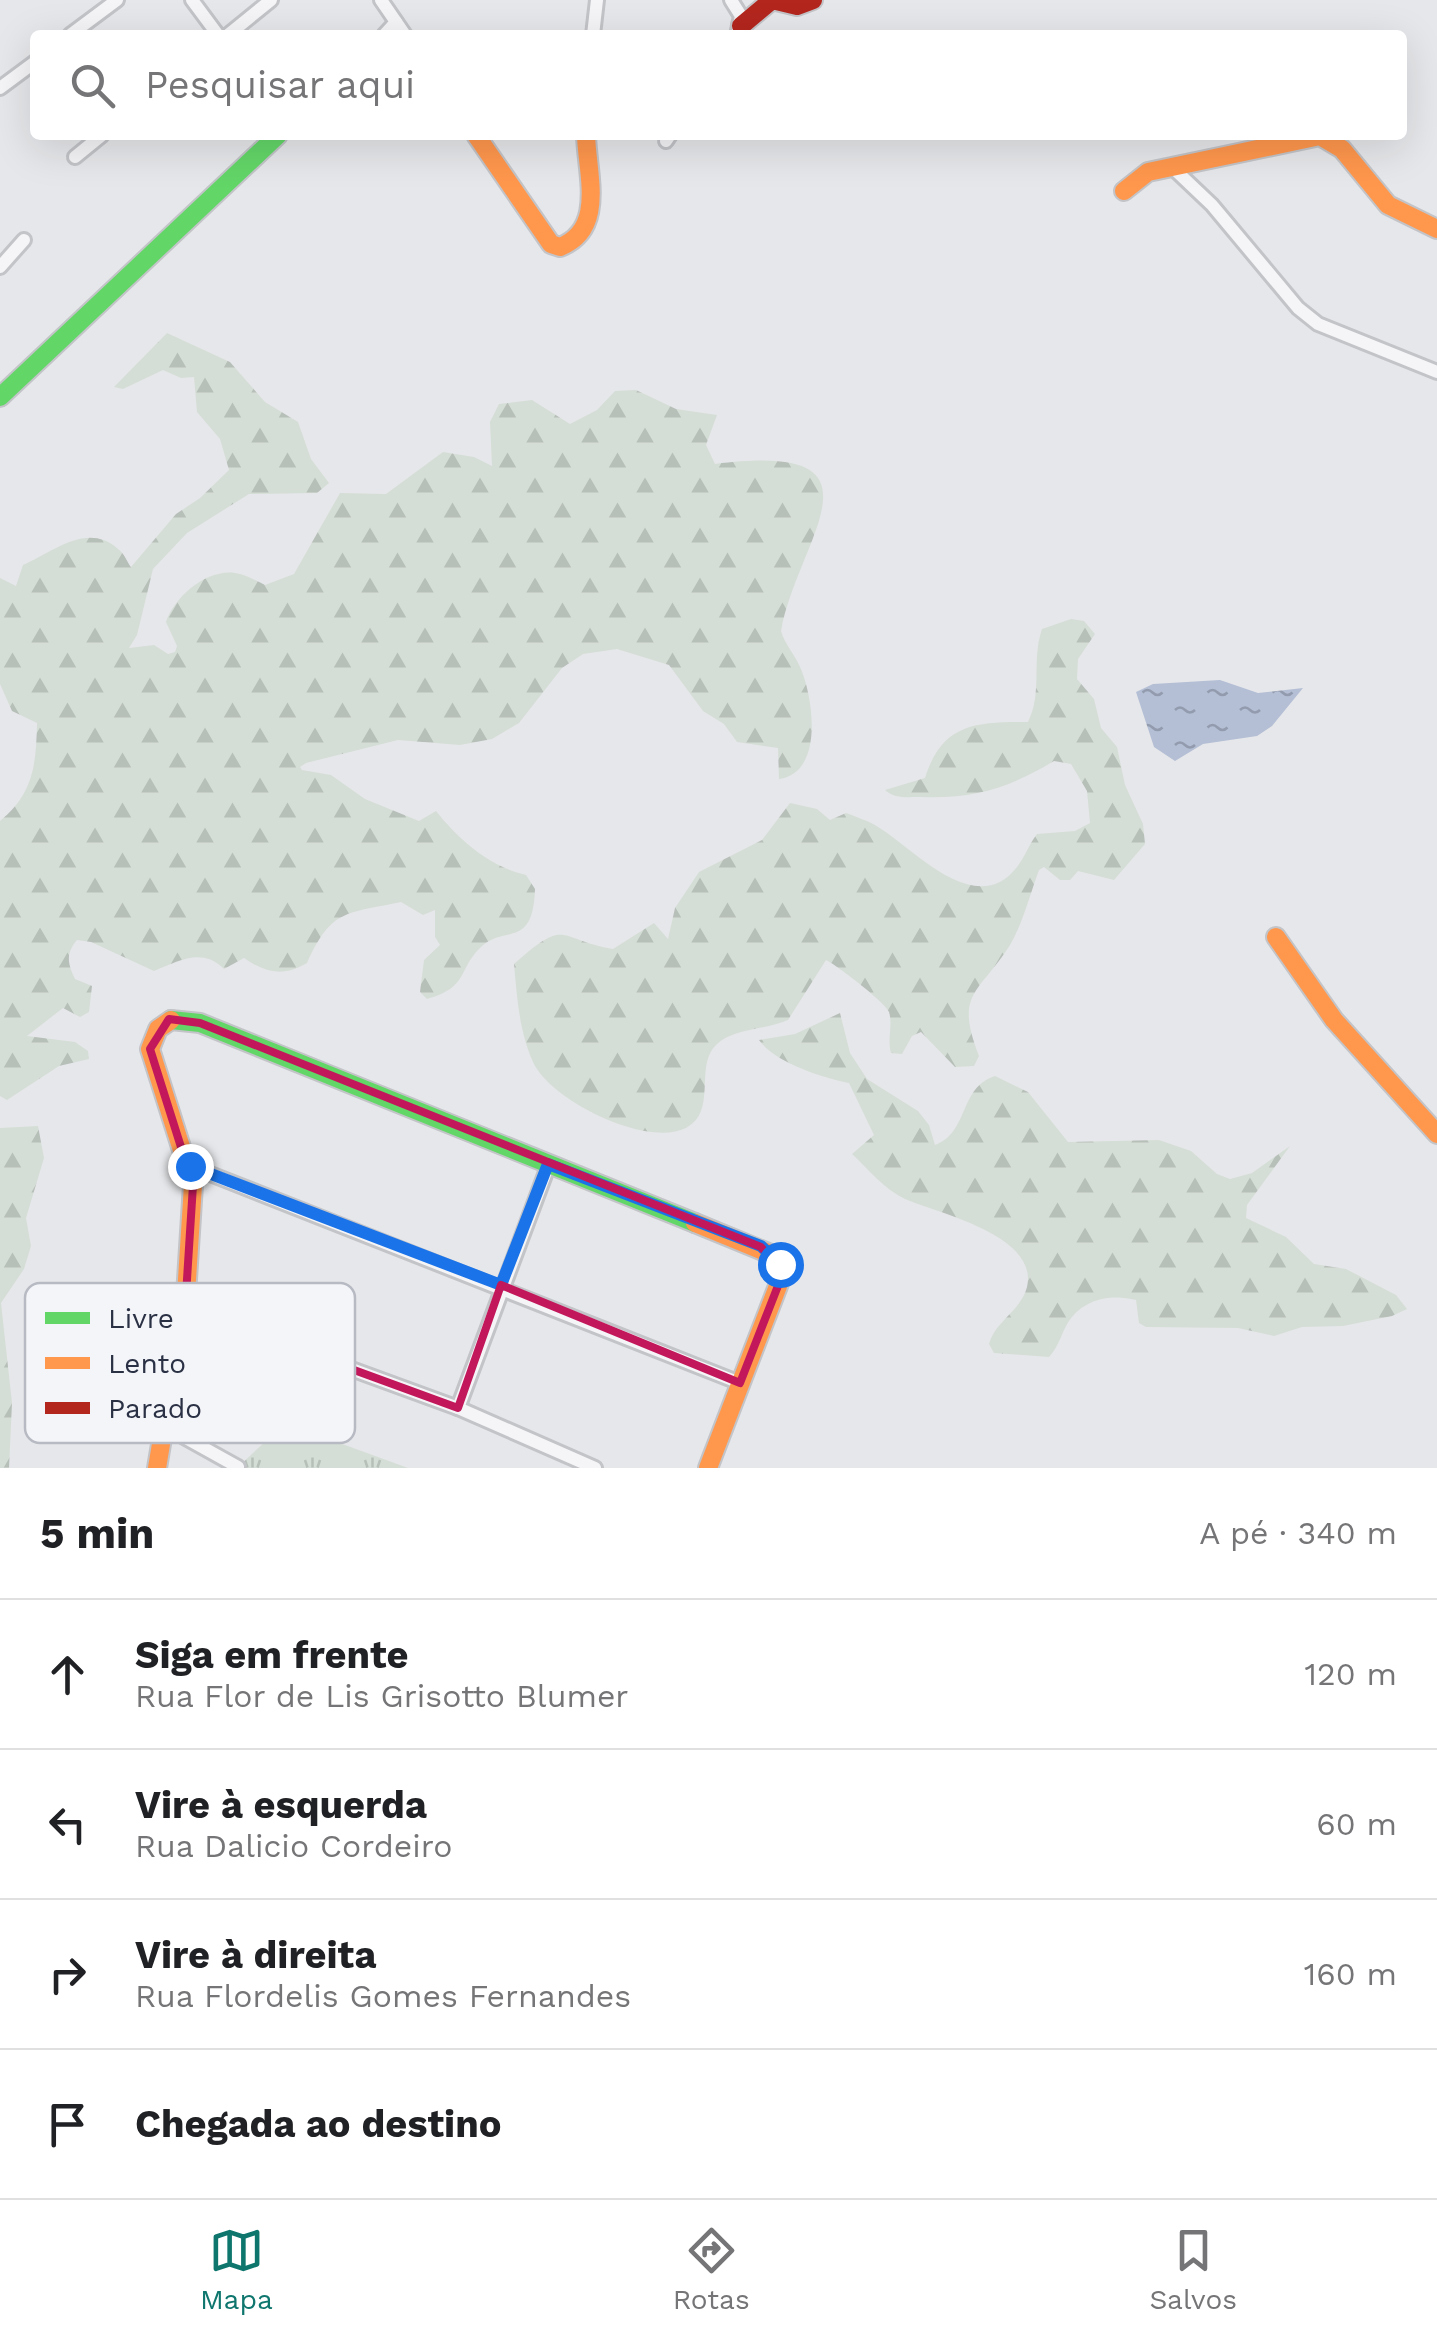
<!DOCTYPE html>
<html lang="pt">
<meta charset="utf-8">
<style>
body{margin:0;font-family:"Work Sans",sans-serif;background:#f6f6f6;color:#202124}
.stop{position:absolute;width:30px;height:30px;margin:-22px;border:8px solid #1a73e8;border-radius:50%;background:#fff}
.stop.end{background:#1a73e8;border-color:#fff;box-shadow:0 2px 10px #0008}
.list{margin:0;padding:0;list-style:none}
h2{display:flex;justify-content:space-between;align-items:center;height:130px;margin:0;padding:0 40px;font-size:42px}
h2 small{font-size:32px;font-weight:400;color:#757577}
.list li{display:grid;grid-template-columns:65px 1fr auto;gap:30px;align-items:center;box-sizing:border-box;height:150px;padding:0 40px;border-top:2px solid #e0e0e0}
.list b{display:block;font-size:38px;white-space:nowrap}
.list p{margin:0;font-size:32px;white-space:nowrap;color:#757577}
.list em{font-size:32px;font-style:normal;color:#757577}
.icon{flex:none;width:55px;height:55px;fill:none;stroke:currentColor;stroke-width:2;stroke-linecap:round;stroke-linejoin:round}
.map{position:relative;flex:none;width:1437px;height:1468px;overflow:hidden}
.search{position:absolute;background:#fff;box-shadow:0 10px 40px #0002;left:30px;right:30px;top:30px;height:110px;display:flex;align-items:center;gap:25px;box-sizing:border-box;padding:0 35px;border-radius:10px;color:#757577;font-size:38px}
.sheet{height:730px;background:#fff}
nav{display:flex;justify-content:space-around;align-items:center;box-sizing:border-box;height:140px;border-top:2px solid #e0e0e0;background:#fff;font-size:28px;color:#757577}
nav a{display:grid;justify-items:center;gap:5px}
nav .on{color:#0f766e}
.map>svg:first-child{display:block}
.forest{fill:url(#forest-firs)}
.park{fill:url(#park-tufts)}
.water{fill:url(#water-ripples)}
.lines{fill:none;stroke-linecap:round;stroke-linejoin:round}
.street-casing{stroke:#c3c4c8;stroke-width:18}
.fast-casing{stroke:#c3c4c8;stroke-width:22}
.slow-casing{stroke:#c3c4c8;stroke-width:22}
.jam-casing{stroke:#c3c4c8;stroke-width:22}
.street{stroke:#f5f5f7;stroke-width:12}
.fast{stroke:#63d668;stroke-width:18}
.slow{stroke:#ff974d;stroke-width:18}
.jam{stroke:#b3261e;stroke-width:18}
.route{stroke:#1a73e8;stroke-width:12}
.marked{fill:none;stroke:#c2185b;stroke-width:8;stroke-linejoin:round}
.key{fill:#f4f5f9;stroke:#b8bac3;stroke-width:2.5}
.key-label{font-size:28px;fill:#2b3145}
</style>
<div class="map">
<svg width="1437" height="1468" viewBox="0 0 1437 1468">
<defs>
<pattern id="forest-firs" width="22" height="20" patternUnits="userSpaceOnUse" patternTransform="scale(2.5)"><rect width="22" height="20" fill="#d5ded6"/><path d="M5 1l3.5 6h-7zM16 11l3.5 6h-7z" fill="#b7bfb9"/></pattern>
<pattern id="park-tufts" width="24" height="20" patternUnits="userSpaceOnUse" patternTransform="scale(2.5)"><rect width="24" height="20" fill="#d5ded6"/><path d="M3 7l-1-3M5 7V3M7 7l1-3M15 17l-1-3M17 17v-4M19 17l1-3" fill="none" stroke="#b7bfb9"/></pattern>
<pattern id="water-ripples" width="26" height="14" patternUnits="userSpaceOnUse" patternTransform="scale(2.5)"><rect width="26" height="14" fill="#b4bfd5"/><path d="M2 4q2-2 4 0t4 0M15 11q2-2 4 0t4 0" fill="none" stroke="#939caf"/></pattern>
</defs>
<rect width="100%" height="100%" fill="#e6e7ea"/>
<g class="forest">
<path d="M167 333 230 362 265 402 298 422 311 459 329 483 317 493 249 494 187 533 153 569 137 635 129 648 154 645 168 654 175 652 177 646 166 622C175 596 207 569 235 573 245 574 256 581 265 585L294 574 340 493 386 494 443 452 474 457 492 466 490 422 499 404 532 400 570 424 597 410 615 391 636 390 676 409 717 415 706 445 715 464C898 441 797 539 781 631 785 645 794 653 800 667 813 695 825 773 779 779L778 748 737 742 724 724 703 711 669 665 617 649 583 654 562 668 519 723 492 739 460 745 398 740 306 763 300 767 302 770 331 775 365 799 419 821 436 811C459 840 490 867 526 875L535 889C533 949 505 925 482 946 457 969 470 987 427 999L420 992 424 960 440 945 435 937V910L423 915 401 902C346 914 332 908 307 963 284 977 265 973 244 958L224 969C202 947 179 961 154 971L91 942 77 940C65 954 68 964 75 979L92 986 89 1012 80 1017 63 1008 27 1036 75 1042 88 1051 89 1059 59 1066 7 1100 0 1096V821C34 793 36 764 37 723L12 711 0 684V578L16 586 23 565C52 553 87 521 118 549 125 554 127 562 131 567L176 514 200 498 229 470 220 439 197 412 194 377 181 378 163 370 123 389 114 387Z"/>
<path d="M1071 619 1084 621 1095 634 1078 659 1077 679 1094 699 1101 728 1117 747 1125 785 1143 824 1145 844 1114 880 1078 871 1070 880H1060L1044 867 1039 870C1030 894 1023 923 1010 945 979 994 954 992 979 1056L974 1066 955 1067 921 1032 912 1036 902 1054 891 1053C887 1039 893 1025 889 1012 886 1003 838 966 826 960L788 1020C766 1030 733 1028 716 1045 694 1067 718 1111 686 1128 646 1148 550 1100 533 1062 519 1031 517 997 514 964 568 916 556 939 613 949L654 923 668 939 675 908 699 872 762 840 790 803 817 809 830 820 846 813C856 817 866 820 875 825 913 847 975 921 1017 867 1025 857 1029 844 1037 834L1075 831 1090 823 1087 791 1071 764 1054 761C1009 788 974 799 921 797 908 797 894 799 885 790L925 778C942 723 976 722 1028 722 1043 692 1031 661 1042 629Z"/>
<path d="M840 1013 850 1053 867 1079 918 1111 929 1125 935 1145C969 1133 959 1087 995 1076L1028 1092 1068 1142 1159 1140 1191 1151 1217 1174 1230 1179 1252 1173 1290 1146 1247 1205 1246 1218 1286 1237 1314 1264 1346 1269 1396 1295 1407 1309 1392 1316 1343 1326 1302 1327 1274 1336 1238 1328 1146 1327 1139 1323 1136 1300C1112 1294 1085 1298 1069 1321 1061 1333 1060 1345 1049 1357L994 1353 989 1344C995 1321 1021 1311 1027 1287 1039 1235 937 1213 905 1199 885 1190 868 1169 852 1154L874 1135 849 1083C822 1078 774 1062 759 1040L795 1034Z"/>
<path d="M38 1126 44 1158 26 1218 31 1246 24 1269 1 1303 12 1403 9 1468H0V1128Z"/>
</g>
<path class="park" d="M285 1423 408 1468H237Z"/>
<path class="water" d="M1220 680 1258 693 1303 688 1272 726 1257 736 1203 744 1175 761 1154 747 1136 692 1153 684Z"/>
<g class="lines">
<g class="street-casing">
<g id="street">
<path d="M192 0 218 35"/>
<path d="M381 0 405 35"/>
<path d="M731 0 741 16 737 35"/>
<path d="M70 35 117 0"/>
<path d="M228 35 271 0"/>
<path d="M384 35 396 22"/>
<path d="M593 35 597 0"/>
<path d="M0 88 35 62"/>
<path d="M666 141 670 135"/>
<path d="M75 157 102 135"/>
<path d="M1172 167 1212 205 1298 308 1318 324 1437 372"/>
<path d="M0 267 24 240"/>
<path d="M190 1166 740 1383"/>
<path d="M186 1295 313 1355 458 1408 595 1468"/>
<path d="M458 1408 549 1164"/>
<path d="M166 1427 238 1467"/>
</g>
</g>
<g class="fast-casing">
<g id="fast">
<path d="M0 397 278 135"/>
<path d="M171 1020 200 1023 695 1223"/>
</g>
</g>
<g class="slow-casing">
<g id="slow">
<path d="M476 135 551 244 560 247C606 229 587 174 586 135"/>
<path d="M1124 191 1148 172 1320 136 1342 149 1388 205 1437 229"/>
<path d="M1276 937 1334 1020 1437 1134"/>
<path d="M695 1223 773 1255 783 1273 708 1468"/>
<path d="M157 1468 186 1295 193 1185 150 1049 158 1029 171 1020"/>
</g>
</g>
<g class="jam-casing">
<path id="jam" d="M741 26 772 0 797 6 813 0"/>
</g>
<use href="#street" class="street"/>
<use href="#fast" class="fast"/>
<use href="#slow" class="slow"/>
<use href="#jam" class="jam"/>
</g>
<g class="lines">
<path class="route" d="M190 1166 501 1285 548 1164 761 1246 780 1264"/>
</g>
<path class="marked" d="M169 1019 200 1023 761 1247 783 1273 740 1383 501 1285 458 1408 313 1355 186 1295 193 1185 150 1049Z"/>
<rect x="25" y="1283" width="330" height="160" rx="15" class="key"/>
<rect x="45" y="1312" width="45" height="12" fill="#63d668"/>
<rect x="45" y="1357" width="45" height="12" fill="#ff974d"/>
<rect x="45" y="1402" width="45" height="12" fill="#b3261e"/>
<g class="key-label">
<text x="108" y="1328">Livre</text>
<text x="108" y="1373">Lento</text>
<text x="108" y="1418">Parado</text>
</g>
</svg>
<div class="stop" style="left:780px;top:1264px"></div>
<div class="stop end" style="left:190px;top:1166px"></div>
<div class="search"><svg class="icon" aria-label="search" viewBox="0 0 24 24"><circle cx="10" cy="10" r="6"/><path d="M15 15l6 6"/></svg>Pesquisar aqui</div>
</div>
<section class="sheet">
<h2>5 min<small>A pé · 340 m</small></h2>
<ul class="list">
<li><svg class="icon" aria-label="ahead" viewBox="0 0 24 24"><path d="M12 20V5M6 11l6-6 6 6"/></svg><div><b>Siga em frente</b><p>Rua Flor de Lis Grisotto Blumer</p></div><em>120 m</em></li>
<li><svg class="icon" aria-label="left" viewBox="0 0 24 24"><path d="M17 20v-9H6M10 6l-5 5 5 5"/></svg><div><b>Vire à esquerda</b><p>Rua Dalicio Cordeiro</p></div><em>60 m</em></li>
<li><svg class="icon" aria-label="right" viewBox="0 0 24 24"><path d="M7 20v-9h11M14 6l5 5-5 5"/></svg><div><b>Vire à direita</b><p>Rua Flordelis Gomes Fernandes</p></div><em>160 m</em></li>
<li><svg class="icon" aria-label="arrive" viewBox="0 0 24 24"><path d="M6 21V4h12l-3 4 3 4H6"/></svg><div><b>Chegada ao destino</b></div></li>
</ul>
</section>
<nav>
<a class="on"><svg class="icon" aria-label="map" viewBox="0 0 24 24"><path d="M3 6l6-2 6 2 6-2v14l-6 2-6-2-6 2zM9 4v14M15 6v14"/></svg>Mapa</a>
<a><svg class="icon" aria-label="directions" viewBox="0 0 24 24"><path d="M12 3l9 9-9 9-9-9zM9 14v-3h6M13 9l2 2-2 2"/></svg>Rotas</a>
<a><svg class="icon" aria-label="saved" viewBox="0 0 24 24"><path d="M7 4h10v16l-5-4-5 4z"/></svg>Salvos</a>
</nav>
